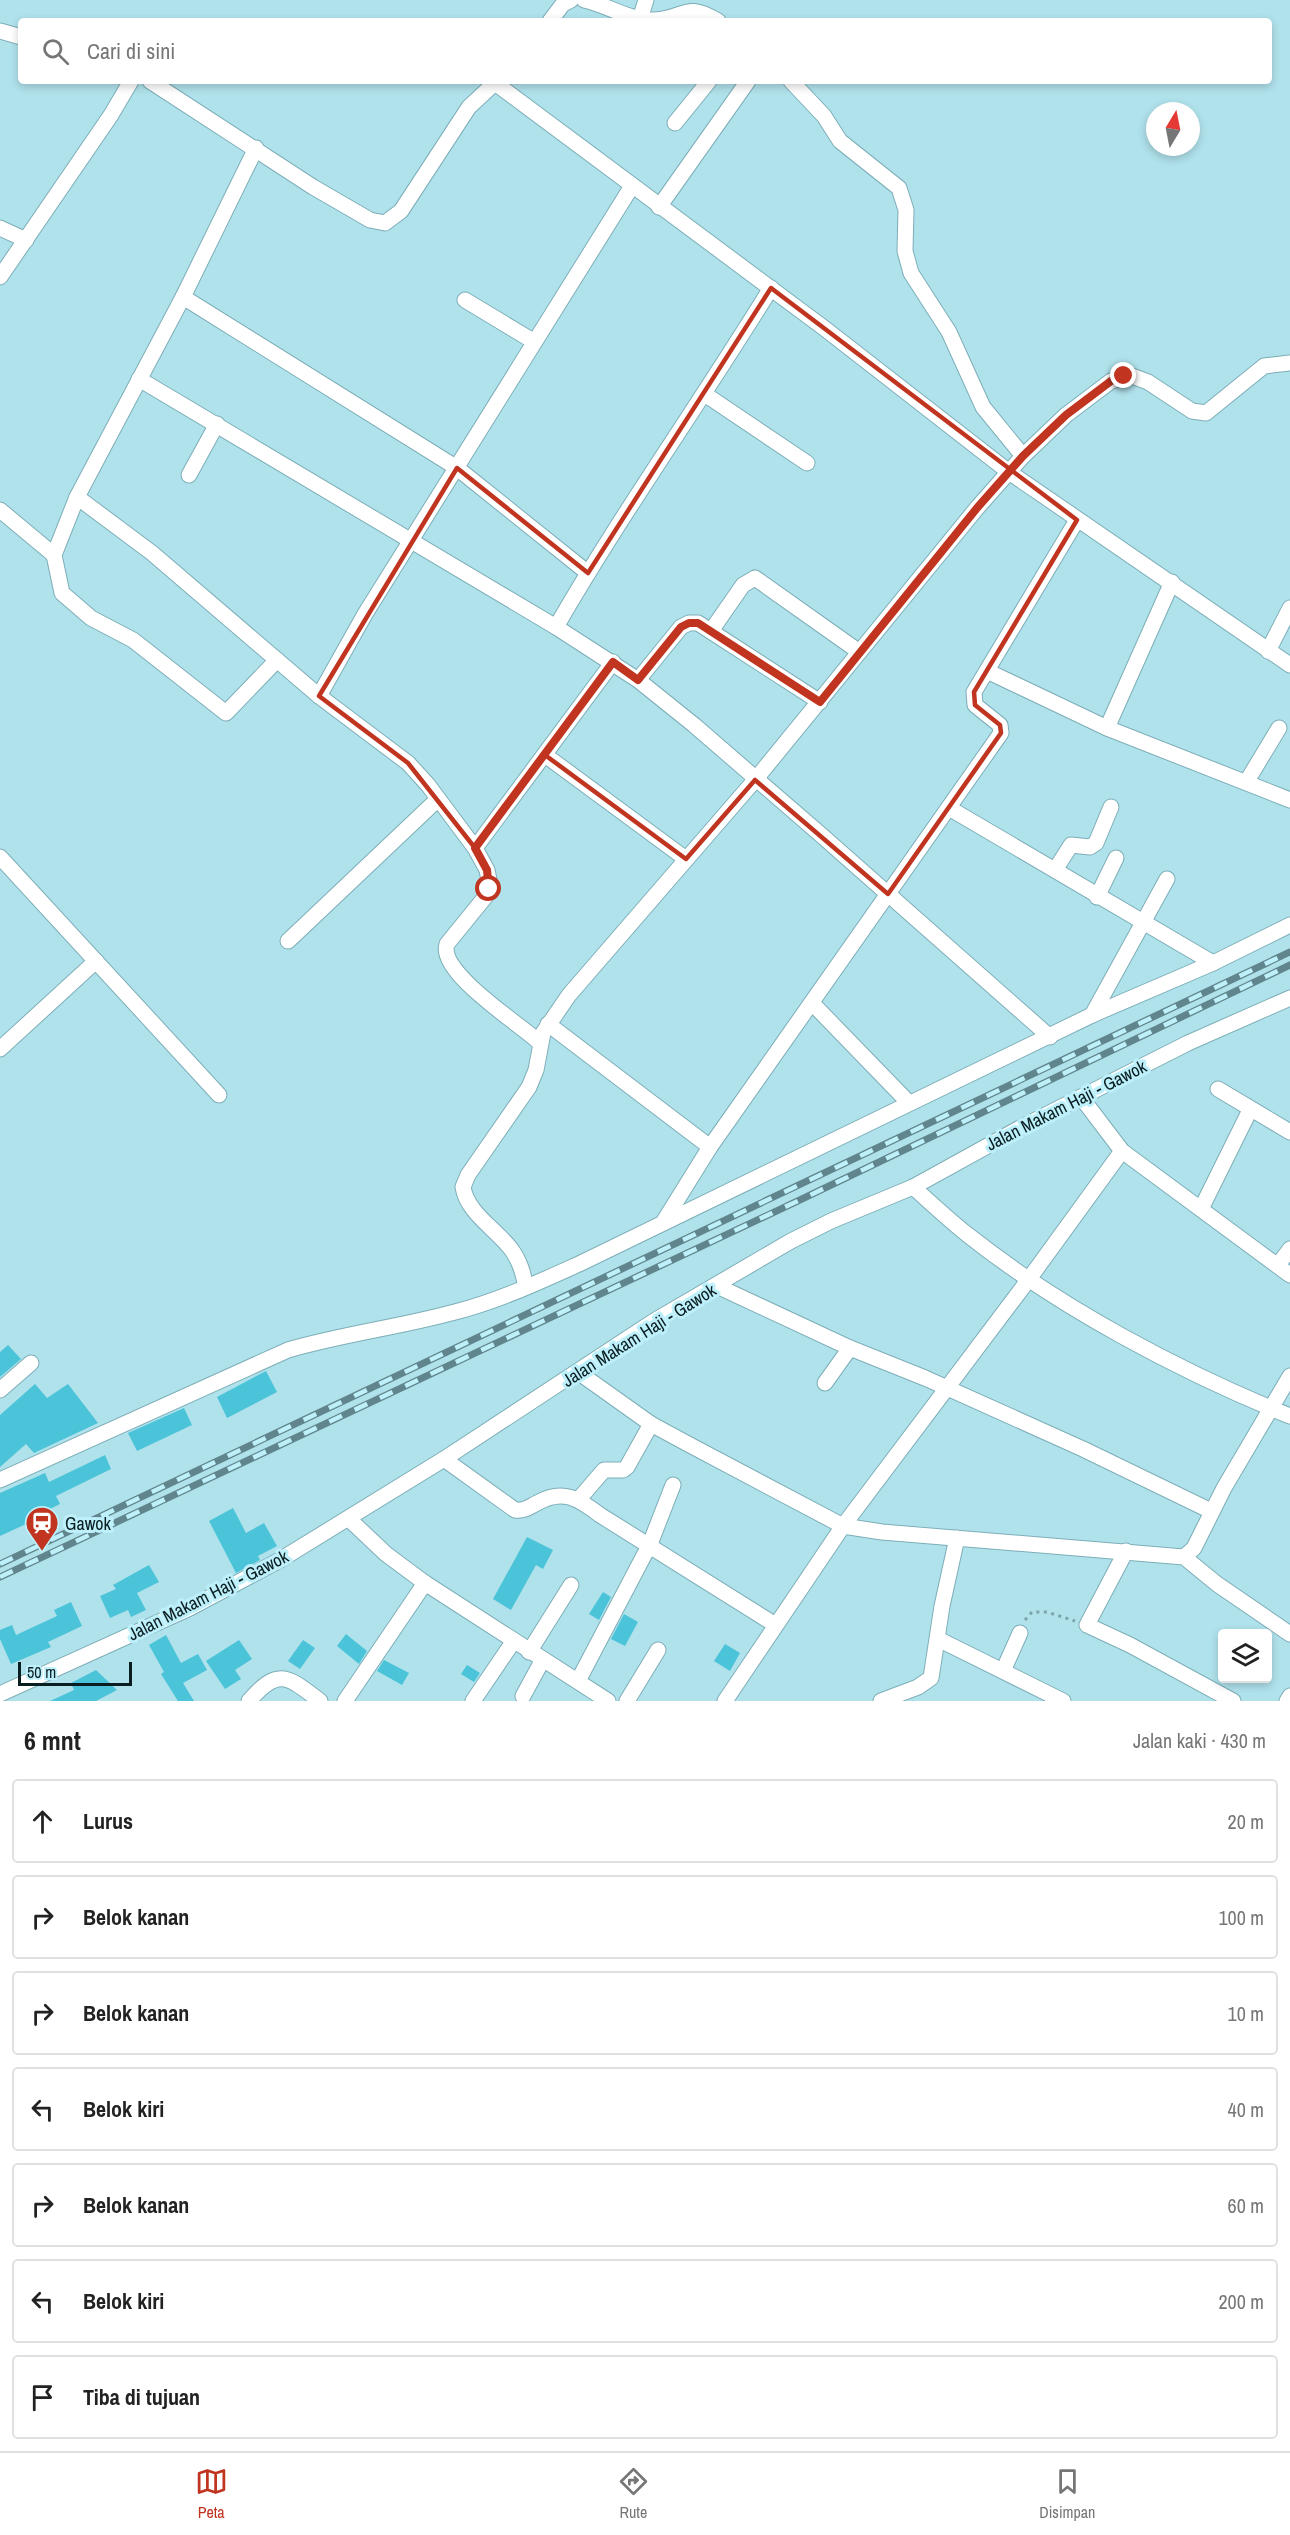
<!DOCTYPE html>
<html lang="id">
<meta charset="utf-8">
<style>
body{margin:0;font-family:"Archivo Narrow",sans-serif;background:#f2f2f2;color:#222}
.controls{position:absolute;right:18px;bottom:18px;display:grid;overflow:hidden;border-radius:6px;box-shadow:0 3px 9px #0003}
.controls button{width:54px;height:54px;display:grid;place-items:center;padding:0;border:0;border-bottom:2px solid #e0e0e0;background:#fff;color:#222;font:30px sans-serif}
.compass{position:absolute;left:1146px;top:102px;width:54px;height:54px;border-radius:50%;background:#fff;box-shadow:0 3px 9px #0003;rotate:10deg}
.scale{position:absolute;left:18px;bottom:15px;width:114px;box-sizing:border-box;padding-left:6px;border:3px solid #0a1e22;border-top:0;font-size:16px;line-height:21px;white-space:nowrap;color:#0a1e22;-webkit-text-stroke:4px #bdf0fa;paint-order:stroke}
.stop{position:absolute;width:18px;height:18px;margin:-14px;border:4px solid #c03420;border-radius:50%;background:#fff}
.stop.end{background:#c03420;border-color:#fff;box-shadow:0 2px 6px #0008}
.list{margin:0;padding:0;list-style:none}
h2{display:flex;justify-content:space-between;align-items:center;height:78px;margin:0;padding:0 24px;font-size:26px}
h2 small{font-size:20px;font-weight:400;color:#767676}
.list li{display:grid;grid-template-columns:39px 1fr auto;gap:18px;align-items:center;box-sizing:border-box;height:84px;margin:0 12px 12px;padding:0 12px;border:2px solid #e0e0e0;border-radius:6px}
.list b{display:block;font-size:22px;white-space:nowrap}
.list em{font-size:20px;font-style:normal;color:#767676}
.icon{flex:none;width:33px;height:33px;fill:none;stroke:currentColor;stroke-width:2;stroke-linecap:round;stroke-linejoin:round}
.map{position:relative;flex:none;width:1290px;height:1701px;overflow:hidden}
.search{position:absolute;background:#fff;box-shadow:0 3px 9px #0003;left:18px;right:18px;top:18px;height:66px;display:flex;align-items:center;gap:15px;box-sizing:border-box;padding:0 21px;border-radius:6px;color:#767676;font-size:22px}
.sheet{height:750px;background:#fff}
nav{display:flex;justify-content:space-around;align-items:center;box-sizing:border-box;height:84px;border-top:2px solid #e0e0e0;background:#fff;font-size:16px;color:#767676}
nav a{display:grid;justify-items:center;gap:3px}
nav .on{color:#c03420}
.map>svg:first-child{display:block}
.building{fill:#4bc3d8}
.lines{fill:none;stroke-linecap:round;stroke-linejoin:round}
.minor-casing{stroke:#7daeb8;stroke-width:17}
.path{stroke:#7ca4ad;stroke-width:3;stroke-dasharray:3 4.5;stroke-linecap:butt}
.minor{stroke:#fff;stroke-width:15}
.rail-casing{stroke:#61858c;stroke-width:7}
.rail{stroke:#bdf0fa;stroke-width:4.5;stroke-dasharray:14;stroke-linecap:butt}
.route{stroke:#c03420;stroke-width:8}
.marked{fill:none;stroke:#c03420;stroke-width:4.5;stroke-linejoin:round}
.labels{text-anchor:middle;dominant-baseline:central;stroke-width:6;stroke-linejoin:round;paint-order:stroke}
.street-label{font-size:18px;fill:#0a1e22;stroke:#bdf0fa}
.poi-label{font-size:18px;fill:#0a1e22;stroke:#bdf0fa;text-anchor:start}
</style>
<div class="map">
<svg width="1290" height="1701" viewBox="0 0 1290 1701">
<rect width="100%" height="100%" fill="#b0e2ec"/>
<g class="building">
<path d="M8 1345 21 1359 0 1377V1352Z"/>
<path d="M266 1371 277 1392 227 1418 217 1397Z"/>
<path d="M35 1384 47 1398 68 1384 98 1423 34 1453 26 1444 0 1467V1415Z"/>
<path d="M184 1408 192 1425 137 1451 128 1433Z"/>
<path d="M105 1455 111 1469 56 1496 60 1504 48 1510 50 1513 0 1536V1493L45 1473 49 1482Z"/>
<path d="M233 1508 246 1533 264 1523 277 1546 258 1556 260 1560 236 1573 209 1521Z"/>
<path d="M527 1537 553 1550 543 1569 536 1565 511 1610 493 1599Z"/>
<path d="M149 1565 159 1582 137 1593 146 1610 131 1617 128 1610 110 1618 100 1596 116 1589 113 1585Z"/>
<path d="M603 1592 611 1597 599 1620 589 1614Z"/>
<path d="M71 1602 82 1626 48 1642 51 1647 11 1664 0 1639V1630L12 1625 16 1635 57 1616 54 1610Z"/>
<path d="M624 1614 638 1622 625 1646 611 1639Z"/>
<path d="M346 1634 367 1651 359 1664 337 1646Z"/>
<path d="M166 1635 181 1663 198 1654 207 1670 183 1683 194 1701H178L161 1674 164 1672 149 1645Z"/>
<path d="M239 1640 252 1659 235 1670 241 1679 225 1689 206 1661Z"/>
<path d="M303 1640 315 1648 300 1669 288 1661Z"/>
<path d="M725 1644 740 1653 730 1671 714 1661Z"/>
<path d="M384 1660 409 1673 402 1685 377 1671Z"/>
<path d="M467 1665 480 1673 474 1682 461 1674Z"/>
<path d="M96 1670 117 1690 96 1701H50L74 1690 71 1683Z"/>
</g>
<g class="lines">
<g class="minor-casing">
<g id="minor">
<path d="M584 0C607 5 629 20 652 20 685 20 683 0 718 21"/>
<path d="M640 19 646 0"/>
<path d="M550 21 563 4 571 0"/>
<path d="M0 31 21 37"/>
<path d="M150 81 313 187 370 220 385 223 401 211 469 107 497 81"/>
<path d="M791 81 824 116 840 141 899 188 906 210 905 251 911 273 949 332 983 407 1023 456"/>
<path d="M495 83 824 328 1009 472 1290 665"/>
<path d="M675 123 709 81"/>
<path d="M256 148 183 297 77 497 152 553 319 696 408 763 428 785 475 848 487 870 489 880 486 896 447 944C437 972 520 1024 540 1043"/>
<path d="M659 207 748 81"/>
<path d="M0 228 26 240"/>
<path d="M0 277 111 115 131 81"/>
<path d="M183 297 457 468 588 573"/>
<path d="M465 300 533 341"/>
<path d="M139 379 556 627 638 680 694 725 820 834 1050 1037"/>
<path d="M706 395 807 463"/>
<path d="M189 475 217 424"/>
<path d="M77 497 54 555 62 593 91 618 133 640 226 713 277 660"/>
<path d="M0 510 54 555"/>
<path d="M556 627C623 511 701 402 771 288"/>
<path d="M711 631 743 585 755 578 858 651"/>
<path d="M1268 651 1290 608"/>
<path d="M987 671 1107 728 1290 800"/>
<path d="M638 680 681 627 689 623H698L820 702"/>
<path d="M319 696 365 614 632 186"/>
<path d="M1107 728 1172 582"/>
<path d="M545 755 686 859"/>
<path d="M1247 781 1279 728"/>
<path d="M949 808 1213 963"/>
<path d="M475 848 613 662"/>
<path d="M0 857 219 1095"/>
<path d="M1055 870 1071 845 1090 847 1096 843 1111 807"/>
<path d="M1097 897 1116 858"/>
<path d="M288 941 438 799"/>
<path d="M813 1004 909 1103"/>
<path d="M1092 1015 1167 879"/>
<path d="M548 1024 710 1147"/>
<path d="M0 1049 96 961"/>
<path d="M1218 1089 1290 1132"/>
<path d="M1081 1097 1122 1151 1290 1275"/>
<path d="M913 1187C931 1203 949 1220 968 1235 1060 1308 1181 1372 1290 1416"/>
<path d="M1201 1209 1250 1110"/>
<path d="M664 1221 710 1147 1001 733 1000 725 975 705 974 692 1077 520"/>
<path d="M1278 1265 1290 1249"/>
<path d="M717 1286 850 1348 925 1378 1083 1449 1211 1511"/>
<path d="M526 1287C523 1273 520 1261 511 1249 496 1229 467 1213 463 1187L468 1175 529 1087 536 1070 543 1033 569 995 755 780 977 508 1023 456 1066 415 1111 381 1132 376 1148 382 1192 411 1206 413 1264 366 1290 363"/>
<path d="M578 1372 651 1424 688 1444 843 1526 882 1532 1184 1557 1217 1584 1290 1634"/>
<path d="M825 1383 850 1348"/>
<path d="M0 1390 31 1363"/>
<path d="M444 1459 515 1510C525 1511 529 1507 537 1503 563 1488 579 1499 600 1515L774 1624"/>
<path d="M0 1480 288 1350C343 1334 400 1327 455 1312 498 1301 539 1282 579 1264L1092 1015 1213 963 1290 925"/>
<path d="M579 1499 604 1470H623L627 1467 651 1424"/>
<path d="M349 1519 386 1554 425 1583"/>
<path d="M1126 1551 1087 1625 1130 1645 1233 1701"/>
<path d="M1184 1557 1194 1548 1224 1488 1290 1376"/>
<path d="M938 1639 1063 1701"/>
<path d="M529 1652 571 1585"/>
<path d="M1003 1671 1020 1633"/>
<path d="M578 1681 650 1544 673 1485"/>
<path d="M0 1694 190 1608 280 1560 444 1459 654 1321 791 1241 831 1221 913 1187 1020 1128 1188 1043 1290 998"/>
<path d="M523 1696 542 1661"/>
<path d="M249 1701C279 1666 288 1677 320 1701"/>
<path d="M345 1701 425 1583 608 1701"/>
<path d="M473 1701 513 1642"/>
<path d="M627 1701 658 1650"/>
<path d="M725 1701 843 1526 1029 1279 1122 1151"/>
<path d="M881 1701 918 1687 931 1678 942 1606 957 1538"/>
<path d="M1287 1701 1290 1696"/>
</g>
</g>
<path class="path" d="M1025 1620 1032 1612H1047L1075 1621"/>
<use href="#minor" class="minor"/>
<g class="rail-casing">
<g id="rail">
<path d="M0 1564 1290 952"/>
<path d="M0 1577 804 1198 1290 965"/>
</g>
</g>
<use href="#rail" class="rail"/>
</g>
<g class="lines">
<path class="route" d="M489 889 487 870 475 848 613 662 638 680 681 627 689 623H698L820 702 977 508 1023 456 1066 415 1111 381 1124 376"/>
</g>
<path class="marked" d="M771 288 1077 520 974 692 975 705 1000 725 1001 733 888 894 755 780 686 859 545 755 475 848 408 763 319 696 457 468 588 573Z"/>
<defs>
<g id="station-pin" transform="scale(1.725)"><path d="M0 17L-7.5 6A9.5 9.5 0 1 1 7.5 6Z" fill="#c03420" stroke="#bdf0fa"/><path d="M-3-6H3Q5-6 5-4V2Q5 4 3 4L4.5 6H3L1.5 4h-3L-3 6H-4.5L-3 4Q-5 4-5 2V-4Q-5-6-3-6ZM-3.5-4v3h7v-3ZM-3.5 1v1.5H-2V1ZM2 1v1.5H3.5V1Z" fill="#fff"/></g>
</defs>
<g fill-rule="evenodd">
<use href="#station-pin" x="42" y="1523"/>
</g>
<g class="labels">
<g class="street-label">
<text transform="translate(1066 1105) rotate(-27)">Jalan Makam Haji - Gawok</text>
<text transform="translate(639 1335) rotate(-32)">Jalan Makam Haji - Gawok</text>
<text transform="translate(208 1595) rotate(-27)">Jalan Makam Haji - Gawok</text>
</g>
<g class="poi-label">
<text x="65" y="1523">Gawok</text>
</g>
</g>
</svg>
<div class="controls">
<button><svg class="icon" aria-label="layers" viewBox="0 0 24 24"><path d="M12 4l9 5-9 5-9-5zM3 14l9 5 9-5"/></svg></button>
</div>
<svg class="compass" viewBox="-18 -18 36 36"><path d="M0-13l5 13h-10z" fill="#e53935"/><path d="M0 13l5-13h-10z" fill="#767676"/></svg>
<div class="scale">50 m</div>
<div class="stop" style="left:489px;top:889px"></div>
<div class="stop end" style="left:1124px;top:376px"></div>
<div class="search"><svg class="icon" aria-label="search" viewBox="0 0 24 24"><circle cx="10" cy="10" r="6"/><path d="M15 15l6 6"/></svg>Cari di sini</div>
</div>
<section class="sheet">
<h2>6 mnt<small>Jalan kaki · 430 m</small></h2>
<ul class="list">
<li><svg class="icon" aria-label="ahead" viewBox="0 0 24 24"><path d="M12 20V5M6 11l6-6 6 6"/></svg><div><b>Lurus</b></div><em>20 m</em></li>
<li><svg class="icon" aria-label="right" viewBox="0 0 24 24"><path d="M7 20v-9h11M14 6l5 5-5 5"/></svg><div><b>Belok kanan</b></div><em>100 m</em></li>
<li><svg class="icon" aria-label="right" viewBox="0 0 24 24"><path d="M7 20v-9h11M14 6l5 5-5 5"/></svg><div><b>Belok kanan</b></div><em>10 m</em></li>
<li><svg class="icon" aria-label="left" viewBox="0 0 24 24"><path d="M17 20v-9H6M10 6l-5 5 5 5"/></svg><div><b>Belok kiri</b></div><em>40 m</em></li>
<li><svg class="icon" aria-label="right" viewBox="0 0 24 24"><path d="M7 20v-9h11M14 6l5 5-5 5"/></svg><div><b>Belok kanan</b></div><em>60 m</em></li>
<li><svg class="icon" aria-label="left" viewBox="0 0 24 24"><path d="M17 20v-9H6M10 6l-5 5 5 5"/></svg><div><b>Belok kiri</b></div><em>200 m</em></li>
<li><svg class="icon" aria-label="arrive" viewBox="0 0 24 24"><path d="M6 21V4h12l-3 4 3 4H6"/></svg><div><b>Tiba di tujuan</b></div></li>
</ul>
</section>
<nav>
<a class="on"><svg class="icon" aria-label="map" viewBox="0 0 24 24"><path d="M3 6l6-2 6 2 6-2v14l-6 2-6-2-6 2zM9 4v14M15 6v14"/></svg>Peta</a>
<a><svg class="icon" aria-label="directions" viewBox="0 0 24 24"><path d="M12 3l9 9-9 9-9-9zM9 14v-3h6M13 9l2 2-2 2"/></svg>Rute</a>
<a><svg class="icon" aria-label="saved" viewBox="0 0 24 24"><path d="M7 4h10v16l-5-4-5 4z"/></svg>Disimpan</a>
</nav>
